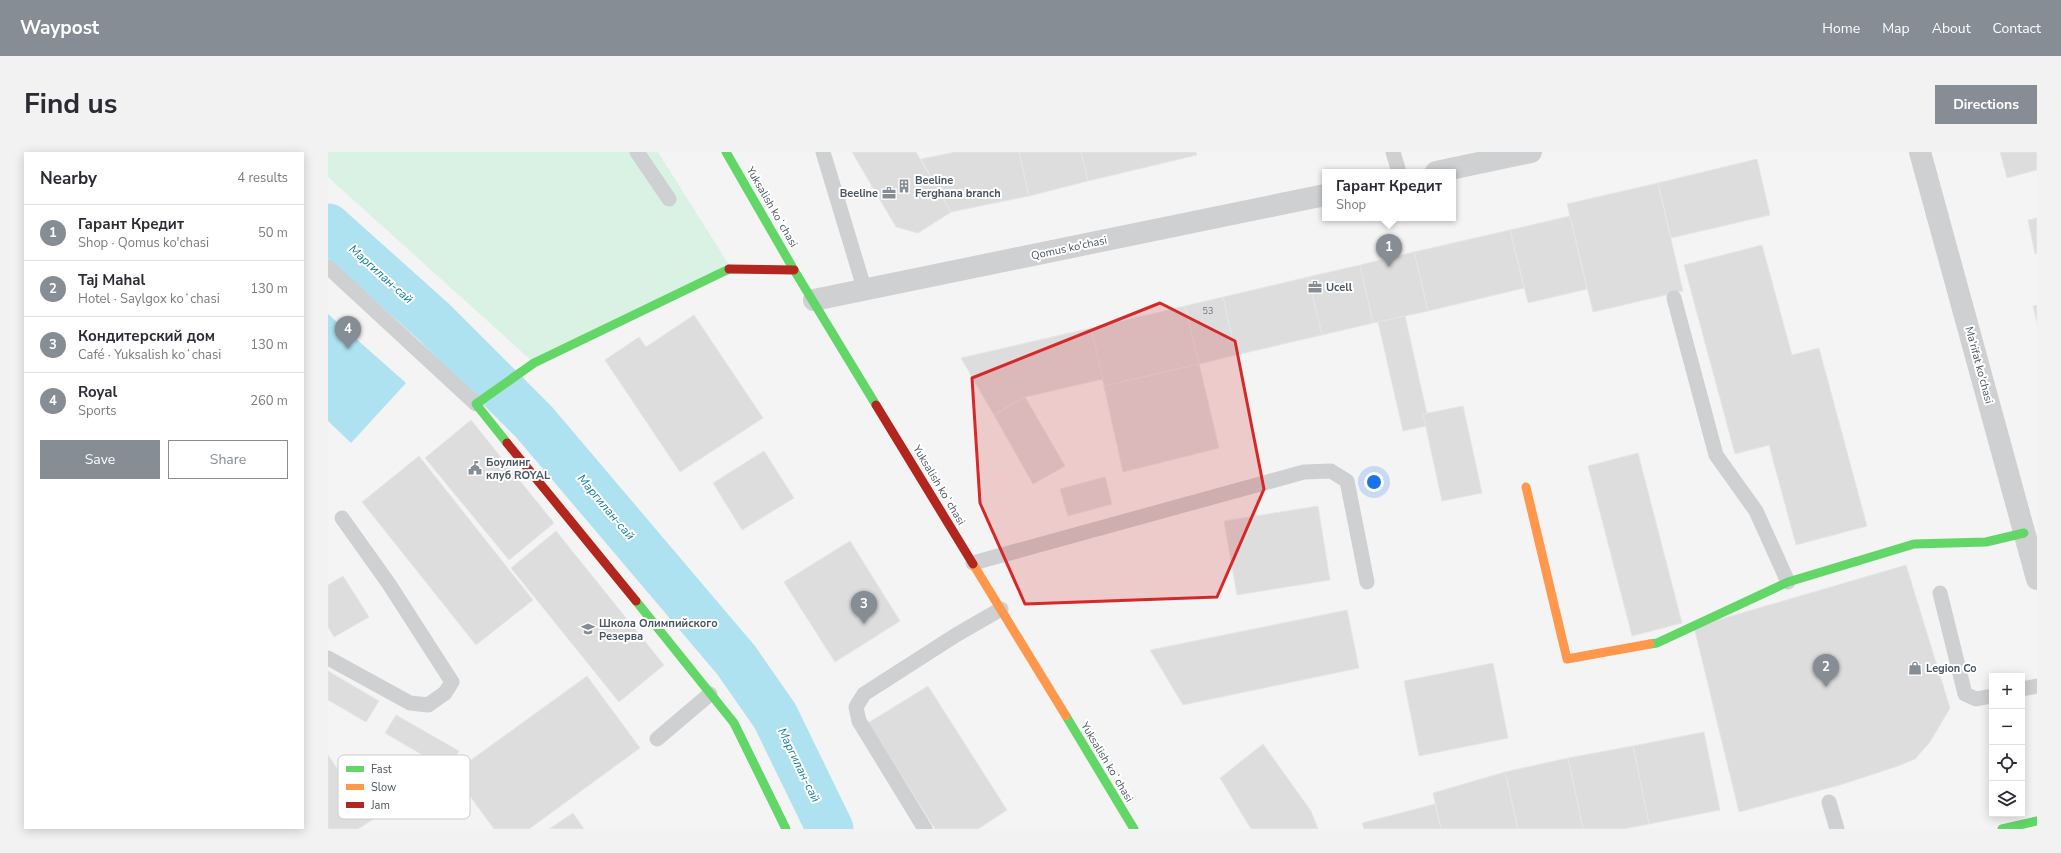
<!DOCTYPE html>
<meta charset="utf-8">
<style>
body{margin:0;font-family:"Nunito Sans",sans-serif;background:#f2f2f3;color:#2b2b33}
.controls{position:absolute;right:12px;bottom:12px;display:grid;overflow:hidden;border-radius:0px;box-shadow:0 2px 10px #0003}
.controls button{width:36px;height:36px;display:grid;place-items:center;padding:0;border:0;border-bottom:1px solid #e1e1e2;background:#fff;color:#2b2b33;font:20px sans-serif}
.you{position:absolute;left:1046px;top:330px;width:14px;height:14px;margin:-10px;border:3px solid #fff;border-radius:50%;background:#1a73e8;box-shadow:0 0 0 6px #1a73e833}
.badge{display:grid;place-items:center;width:26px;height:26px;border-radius:50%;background:#868d94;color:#fff;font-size:13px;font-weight:700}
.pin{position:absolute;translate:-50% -33px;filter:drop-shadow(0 1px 2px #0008)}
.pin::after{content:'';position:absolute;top:21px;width:14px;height:12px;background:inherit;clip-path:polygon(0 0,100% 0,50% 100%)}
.popup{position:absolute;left:994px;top:17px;width:134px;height:52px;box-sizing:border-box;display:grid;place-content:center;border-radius:0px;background:#fff;filter:drop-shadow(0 1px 3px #0005);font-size:13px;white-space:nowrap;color:#7c7c81}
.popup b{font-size:15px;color:#2b2b33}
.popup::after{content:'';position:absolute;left:50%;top:100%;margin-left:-8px;border:8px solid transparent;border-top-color:#fff}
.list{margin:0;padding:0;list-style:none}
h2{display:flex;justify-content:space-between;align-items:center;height:52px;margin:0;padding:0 16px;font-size:17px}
h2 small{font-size:13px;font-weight:400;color:#7c7c81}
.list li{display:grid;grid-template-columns:26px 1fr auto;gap:12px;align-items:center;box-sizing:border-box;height:56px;padding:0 16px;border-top:1px solid #e1e1e2}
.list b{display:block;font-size:15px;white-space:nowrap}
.list p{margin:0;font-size:13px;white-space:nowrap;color:#7c7c81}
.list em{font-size:13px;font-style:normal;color:#7c7c81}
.actions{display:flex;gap:8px;padding:12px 16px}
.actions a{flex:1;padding:9px 0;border:1px solid #868d94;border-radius:0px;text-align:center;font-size:14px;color:#868d94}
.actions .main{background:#868d94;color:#fff}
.icon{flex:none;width:22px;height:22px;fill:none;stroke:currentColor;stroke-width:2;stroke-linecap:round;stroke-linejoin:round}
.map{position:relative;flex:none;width:1709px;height:677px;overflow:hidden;border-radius:0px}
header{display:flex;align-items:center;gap:24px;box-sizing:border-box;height:56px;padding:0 20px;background:#868d94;color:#fff}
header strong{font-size:19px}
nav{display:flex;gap:22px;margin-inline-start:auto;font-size:14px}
.intro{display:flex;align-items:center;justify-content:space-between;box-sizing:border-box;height:96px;padding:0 24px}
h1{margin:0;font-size:28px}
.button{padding:10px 18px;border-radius:0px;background:#868d94;color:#fff;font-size:14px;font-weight:700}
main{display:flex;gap:24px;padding:0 24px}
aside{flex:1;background:#fff;border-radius:0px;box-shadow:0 2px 10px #0003}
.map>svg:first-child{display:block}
.green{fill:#d9f2e3}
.water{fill:#aee2f0}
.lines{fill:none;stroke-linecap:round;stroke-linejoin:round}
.river{stroke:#aee2f0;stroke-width:47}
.building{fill:#ddddde;stroke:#e5e6e7}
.lane{stroke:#ced0d2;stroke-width:15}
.street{stroke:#ced0d2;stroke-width:22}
.fast{stroke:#63d668;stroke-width:9}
.slow{stroke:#ff974d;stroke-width:9}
.jam{stroke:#b3261e;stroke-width:9}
.marked{fill:#d62828;fill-opacity:0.2;stroke:#d62828;stroke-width:3;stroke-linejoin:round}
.labels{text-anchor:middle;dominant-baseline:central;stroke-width:4;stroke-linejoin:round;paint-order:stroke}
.number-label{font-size:9px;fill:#707881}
.poi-label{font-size:11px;font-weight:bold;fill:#4a5661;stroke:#fff;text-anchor:start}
.street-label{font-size:11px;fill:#4a5661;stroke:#fff}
.water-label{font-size:12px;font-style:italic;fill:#0c7c9b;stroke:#fff}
.key{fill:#fff;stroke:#c9ccd0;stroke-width:1}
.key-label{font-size:11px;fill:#4a5661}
</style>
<header>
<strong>Waypost</strong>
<nav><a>Home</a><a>Map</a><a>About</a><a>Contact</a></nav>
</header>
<div class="intro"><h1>Find us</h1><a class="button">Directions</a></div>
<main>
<aside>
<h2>Nearby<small>4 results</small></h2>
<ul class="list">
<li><span class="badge">1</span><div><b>Гарант Кредит</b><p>Shop · Qomus ko'chasi</p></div><em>50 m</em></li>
<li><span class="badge">2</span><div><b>Taj Mahal</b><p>Hotel · Saylgox koʻchasi</p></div><em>130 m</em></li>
<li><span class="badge">3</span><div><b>Кондитерский дом</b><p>Café · Yuksalish koʻchasi</p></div><em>130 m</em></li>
<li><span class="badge">4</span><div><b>Royal</b><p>Sports</p></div><em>260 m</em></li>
</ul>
<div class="actions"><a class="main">Save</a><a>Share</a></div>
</aside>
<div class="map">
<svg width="1709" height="677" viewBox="0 0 1709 677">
<rect width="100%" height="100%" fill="#f4f4f4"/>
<path class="green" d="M0 0H330L403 116 206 211 0 25Z"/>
<path class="water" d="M0 162 78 231 23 291 0 269Z"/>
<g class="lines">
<path class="river" d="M0 75 106 170 206 270 408 508 447 564 502 677"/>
</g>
<g class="building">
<path d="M524 0H588L623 60 590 81 568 75Z"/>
<path d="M627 0H691L701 44 623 60 593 7Z"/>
<path d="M691 0H753L760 29 701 44Z"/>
<path d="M753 0H868L869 3 760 29Z"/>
<path d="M1672 0H1709V18L1679 26Z"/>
<path d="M1429 7 1442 63 1343 86 1330 31Z"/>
<path d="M1330 31 1355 139 1265 160 1239 52Z"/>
<path d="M1242 64 1259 137 1200 151 1182 78Z"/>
<path d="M1709 66V101L1707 102 1700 68Z"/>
<path d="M1182 78 1196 136 1100 159 1086 100Z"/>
<path d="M1434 93 1464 203 1491 196 1539 374 1468 393 1441 293 1407 302 1356 113Z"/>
<path d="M1086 100 1100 159 1045 171 1032 113Z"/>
<path d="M1032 113 1045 171 994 183 980 125Z"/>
<path d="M980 125 994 183 908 203 895 145Z"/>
<path d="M895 145 908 203 871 212 857 154Z"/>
<path d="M1709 153V171L1705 154Z"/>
<path d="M857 154 871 212 776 234 763 176Z"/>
<path d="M366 163 435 266 352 320 277 208 311 185 318 195Z"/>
<path d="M1077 164 1099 262H1095L1098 274 1075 279 1050 170Z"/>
<path d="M763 176 775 227 697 245 666 263 633 206Z"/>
<path d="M871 212 891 296 795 320 776 234Z"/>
<path d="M697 245 737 314 705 332 666 263Z"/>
<path d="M1135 254 1154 341 1114 349 1095 262Z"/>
<path d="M143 268 226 371 181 408 97 306Z"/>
<path d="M436 299 466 346 414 378 385 331Z"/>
<path d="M1310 301 1354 471 1304 484 1260 314Z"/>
<path d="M91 304 205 448 148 493 34 350Z"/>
<path d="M777 325 784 352 740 364 732 337Z"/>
<path d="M990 354 1002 428 909 443 896 369Z"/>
<path d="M228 379 336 513 291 550 183 416Z"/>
<path d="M522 389 572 469 507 510 456 430Z"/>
<path d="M1578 413 1622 556 1602 590 1587 607 1570 614 1512 633 1411 660 1366 475Z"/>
<path d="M15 424 41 465 6 485 0 475V433Z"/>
<path d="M1019 458 1031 516 855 553 822 498Z"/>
<path d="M1165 511 1180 586 1091 604 1076 529Z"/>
<path d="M0 519 51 549 38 570 0 548Z"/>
<path d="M259 524 312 596 201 677H166L125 621Z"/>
<path d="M600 534 679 658 650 677H607L540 571Z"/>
<path d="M68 563 131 599 120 618 57 581Z"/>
<path d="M1376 580 1392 658 1321 672 1305 594Z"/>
<path d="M935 592 983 659 990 677H923L892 626Z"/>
<path d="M1305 594 1321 672 1296 677H1255L1240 606Z"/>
<path d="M0 603 16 627 51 604 78 646 30 677H0Z"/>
<path d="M1240 606 1255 677H1190L1177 620Z"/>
<path d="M1177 620 1190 677H1113L1105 641Z"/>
<path d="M1107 652 1113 677H1036L1034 671Z"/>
<path d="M245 661 256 677H221Z"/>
</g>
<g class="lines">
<g class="lane">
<path d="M309 0 341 47"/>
<path d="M495 0 537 139"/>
<path d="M1065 0 1071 20"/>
<path d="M0 115 148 252"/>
<path d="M1346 146 1388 303 1428 359 1460 430"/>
<path d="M645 411 976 320 1003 319 1019 329 1039 430"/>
<path d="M1612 441 1637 542 1648 547 1664 544"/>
<path d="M0 506 82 551 100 553 117 541 124 530 61 432 14 366"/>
<path d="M1694 537 1709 534"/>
<path d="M329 587 382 542"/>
<path d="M1501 650 1509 677"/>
<path d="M597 677 531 569 528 555 536 542 628 483 673 457"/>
</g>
<g class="street">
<path d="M1592 0 1709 427"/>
<path d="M1108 20 1203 0"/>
<path d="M486 148 997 43"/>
</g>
<g class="fast">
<path d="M398 0 466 118 548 253"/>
<path d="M179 291 148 252 206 211 401 117"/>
<path d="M308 449 406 571 458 677"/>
<path d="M1322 492 1329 491 1460 430 1586 392 1658 390 1696 381"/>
<path d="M738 564 806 677"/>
<path d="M1674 677 1709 669"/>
</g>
<g class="slow">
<path d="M1198 335 1239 507 1322 492"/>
<path d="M645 412 738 564"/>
</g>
<g class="jam">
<path d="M401 117 466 118"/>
<path d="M548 253 645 412"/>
<path d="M179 291 308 449"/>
</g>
</g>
<path class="marked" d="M832 151 907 189 936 337 889 445 697 452 652 351 644 226Z"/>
<defs>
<g id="building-bare" transform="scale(1.08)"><path d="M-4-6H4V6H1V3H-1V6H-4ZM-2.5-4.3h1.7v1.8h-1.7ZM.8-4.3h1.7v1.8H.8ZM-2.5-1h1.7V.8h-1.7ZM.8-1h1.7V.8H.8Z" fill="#868d94" stroke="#fff" stroke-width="2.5" paint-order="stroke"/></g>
<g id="office-bare" transform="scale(1.08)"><path d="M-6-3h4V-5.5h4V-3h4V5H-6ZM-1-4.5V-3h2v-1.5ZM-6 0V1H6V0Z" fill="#868d94" stroke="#fff" stroke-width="2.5" paint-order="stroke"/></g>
<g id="civic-bare" transform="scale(1.08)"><path d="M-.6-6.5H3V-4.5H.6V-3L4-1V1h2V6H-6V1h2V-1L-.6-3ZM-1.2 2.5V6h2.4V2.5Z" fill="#868d94" stroke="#fff" stroke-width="2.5" paint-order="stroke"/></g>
<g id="school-bare" transform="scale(1.08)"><path d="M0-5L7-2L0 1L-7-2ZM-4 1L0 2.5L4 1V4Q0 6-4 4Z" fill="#868d94" stroke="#fff" stroke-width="2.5" paint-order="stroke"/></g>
<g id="shop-bare" transform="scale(1.08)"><path d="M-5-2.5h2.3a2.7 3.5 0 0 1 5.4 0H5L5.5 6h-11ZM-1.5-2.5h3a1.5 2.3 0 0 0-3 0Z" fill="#868d94" stroke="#fff" stroke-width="2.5" paint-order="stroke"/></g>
</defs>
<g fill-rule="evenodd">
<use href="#building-bare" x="576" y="34"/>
<use href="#office-bare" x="561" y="41"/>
<use href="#office-bare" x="987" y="135"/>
<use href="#civic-bare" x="147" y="316"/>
<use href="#school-bare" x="260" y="477"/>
<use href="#shop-bare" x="1587" y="516"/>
</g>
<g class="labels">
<g class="number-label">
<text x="880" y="159">53</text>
</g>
<g class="poi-label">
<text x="587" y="28">Beeline<tspan x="587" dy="13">Ferghana branch</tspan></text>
<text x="550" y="41" text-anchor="end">Beeline</text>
<text x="998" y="135">Ucell</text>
<text x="158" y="310">Боулинг<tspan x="158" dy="13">клуб ROYAL</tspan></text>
<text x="271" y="471">Школа Олимпийского<tspan x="271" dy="13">Резерва</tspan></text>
<text x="1598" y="516">Legion Co</text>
</g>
<g class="street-label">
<text transform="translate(444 55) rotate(60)">Yuksalish koʻchasi</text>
<text transform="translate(741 96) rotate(-12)">Qomus ko'chasi</text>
<text transform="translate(1651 213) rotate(75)">Ma'rifat ko'chasi</text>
<text transform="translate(611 333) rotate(59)">Yuksalish koʻchasi</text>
<text transform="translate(779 610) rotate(59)">Yuksalish koʻchasi</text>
</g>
<g class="water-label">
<text transform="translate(53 122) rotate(42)">Маргилан-сай</text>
<text transform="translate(278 355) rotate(50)">Маргилан-сай</text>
<text transform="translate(471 613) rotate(64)">Маргилан-сай</text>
</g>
</g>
<rect x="10" y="603" width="132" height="64" rx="6" class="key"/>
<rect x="18" y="614" width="18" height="6" fill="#63d668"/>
<rect x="18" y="632" width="18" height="6" fill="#ff974d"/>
<rect x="18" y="650" width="18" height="6" fill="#b3261e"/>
<g class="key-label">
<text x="43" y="621">Fast</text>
<text x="43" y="639">Slow</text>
<text x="43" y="657">Jam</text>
</g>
</svg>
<div class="controls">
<button>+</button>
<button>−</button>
<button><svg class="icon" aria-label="locate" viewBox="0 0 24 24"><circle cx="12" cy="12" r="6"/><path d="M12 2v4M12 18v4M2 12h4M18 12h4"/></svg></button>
<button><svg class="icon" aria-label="layers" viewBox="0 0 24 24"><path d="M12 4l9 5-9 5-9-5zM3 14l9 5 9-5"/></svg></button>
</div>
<div class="you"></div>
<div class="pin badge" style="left:1061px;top:115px">1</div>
<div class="popup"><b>Гарант Кредит</b>Shop</div>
<div class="pin badge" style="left:1498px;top:535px">2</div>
<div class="pin badge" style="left:536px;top:472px">3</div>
<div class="pin badge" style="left:20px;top:197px">4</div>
</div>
</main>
